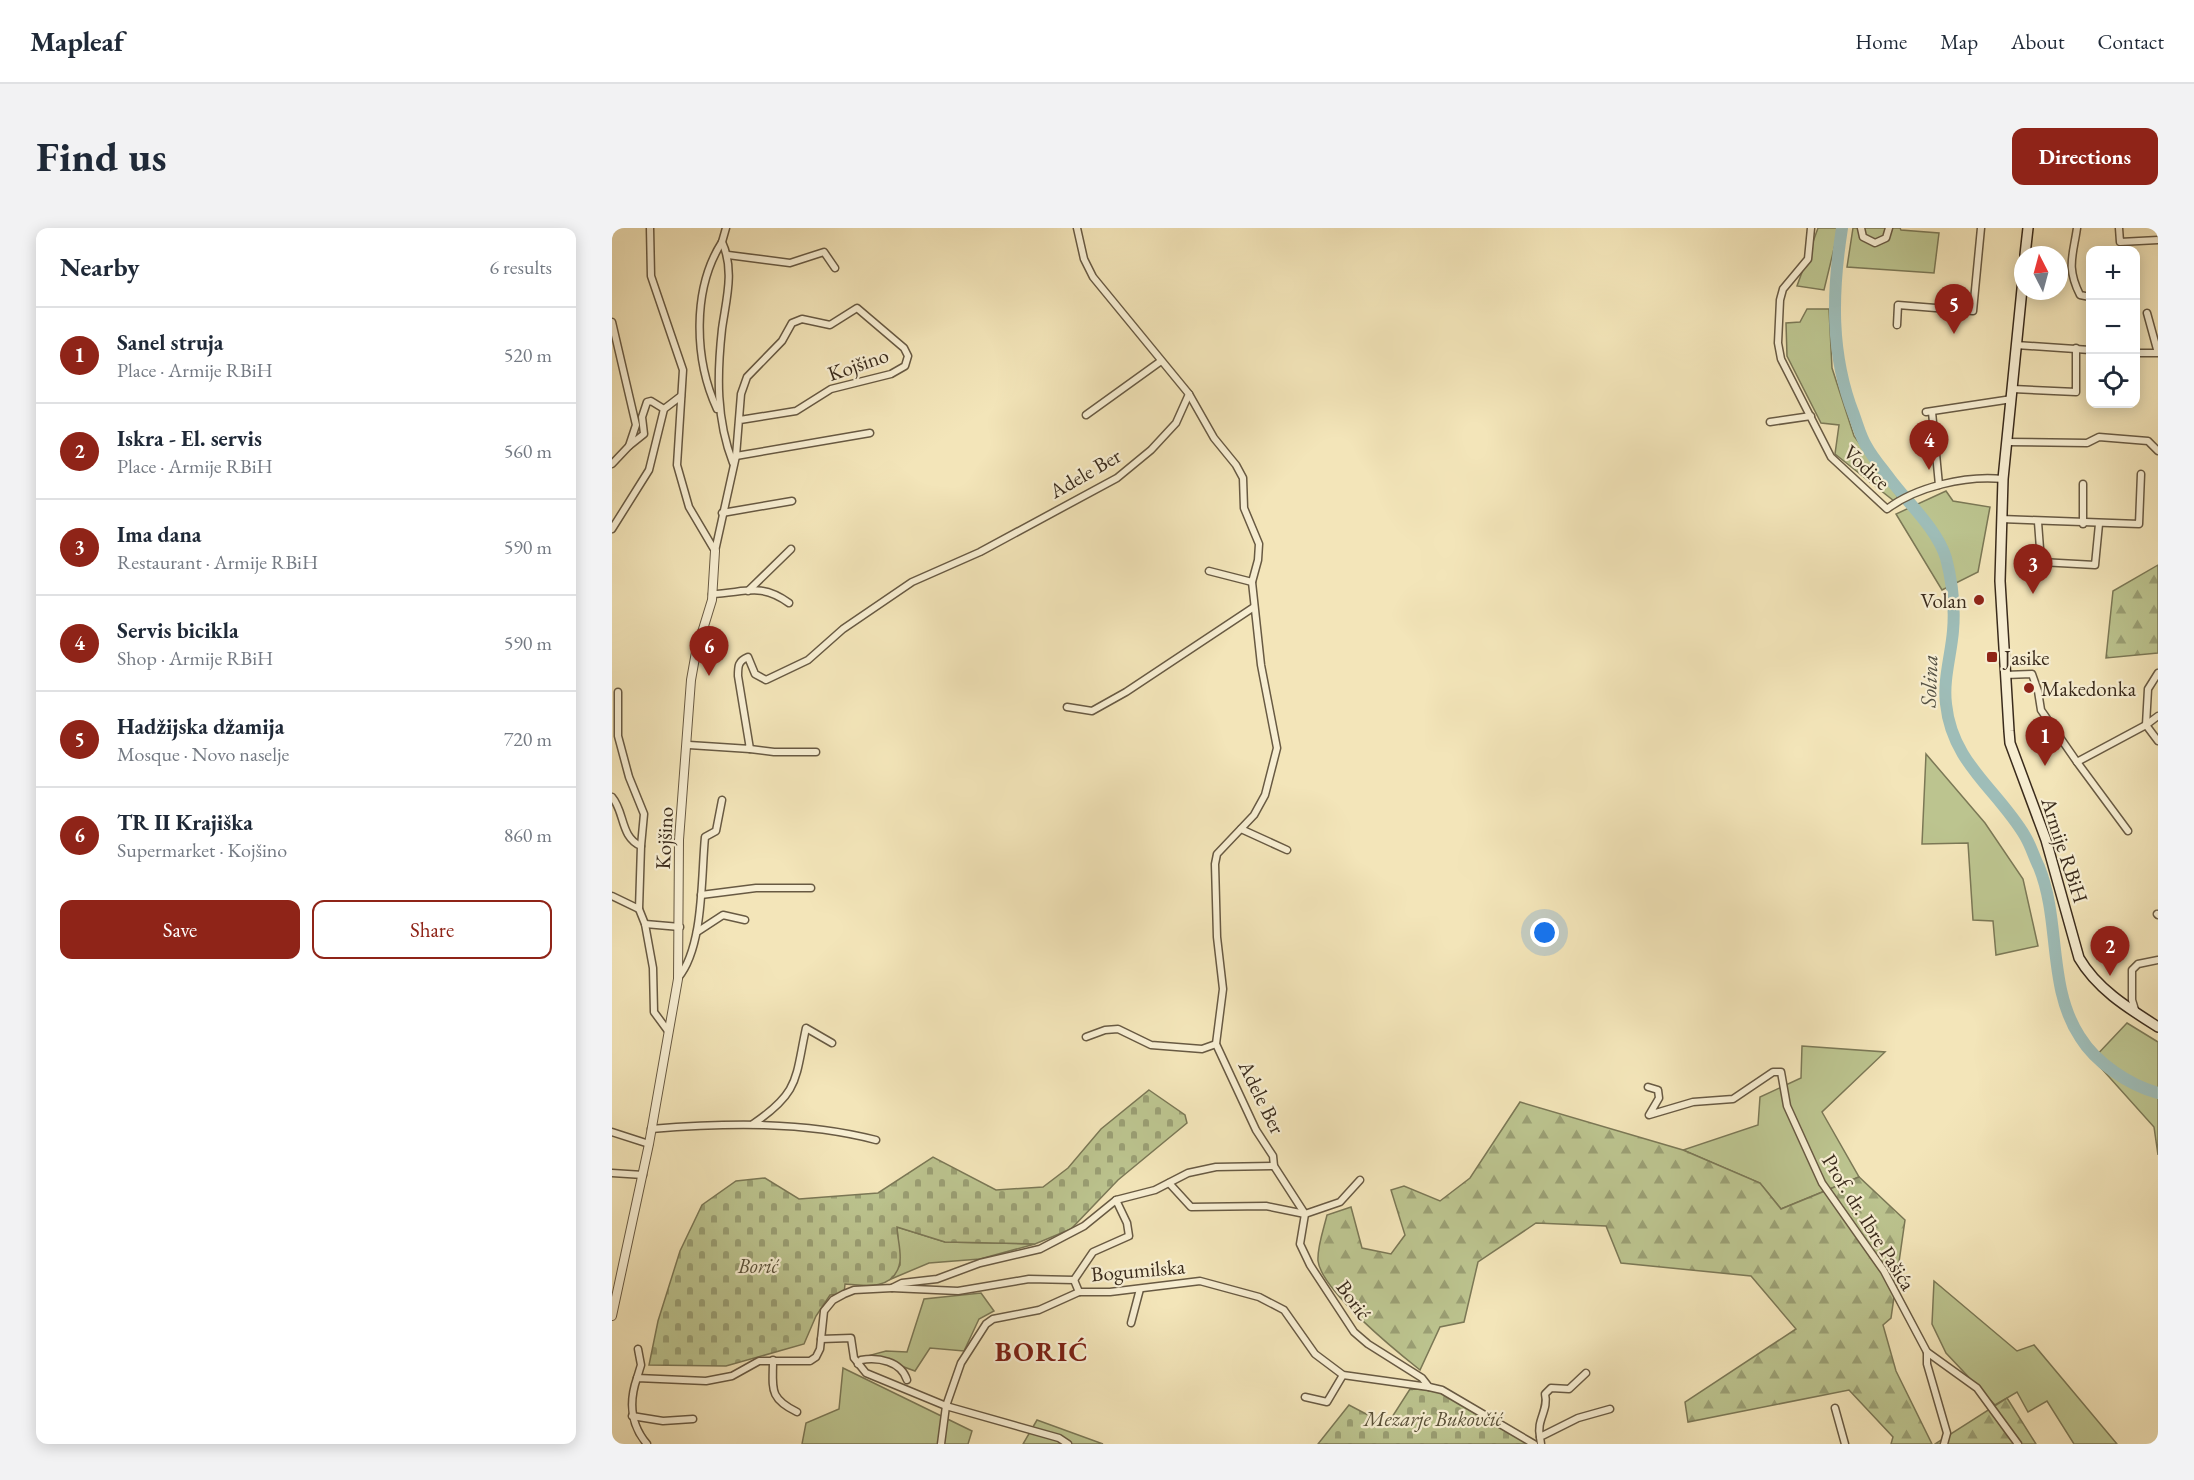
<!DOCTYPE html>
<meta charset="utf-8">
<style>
body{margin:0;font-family:"EB Garamond",serif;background:#f2f2f3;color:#1f2937}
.controls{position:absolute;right:18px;top:18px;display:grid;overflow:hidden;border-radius:12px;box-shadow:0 3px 15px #0003}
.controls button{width:54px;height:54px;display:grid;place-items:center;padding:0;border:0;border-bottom:2px solid #e0e1e3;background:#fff;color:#1f2937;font:30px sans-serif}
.compass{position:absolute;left:1402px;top:18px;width:54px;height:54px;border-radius:50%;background:#fff;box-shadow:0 3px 15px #0003;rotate:354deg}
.you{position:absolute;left:933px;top:705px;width:21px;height:21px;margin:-15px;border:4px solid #fff;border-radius:50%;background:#1a73e8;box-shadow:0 0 0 9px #1a73e833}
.badge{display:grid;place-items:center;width:39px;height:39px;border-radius:50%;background:#8f2418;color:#fff;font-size:20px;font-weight:700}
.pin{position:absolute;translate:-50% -50px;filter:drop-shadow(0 2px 3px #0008)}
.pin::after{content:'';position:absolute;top:32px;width:21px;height:18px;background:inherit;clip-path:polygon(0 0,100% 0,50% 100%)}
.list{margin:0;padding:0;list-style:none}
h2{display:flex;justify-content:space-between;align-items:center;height:78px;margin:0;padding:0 24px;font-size:26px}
h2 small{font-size:20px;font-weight:400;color:#747a83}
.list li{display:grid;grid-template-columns:39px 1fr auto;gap:18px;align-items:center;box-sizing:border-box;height:96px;padding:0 24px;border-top:2px solid #e0e1e3}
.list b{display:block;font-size:22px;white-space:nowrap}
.list p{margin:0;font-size:20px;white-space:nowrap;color:#747a83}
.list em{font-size:20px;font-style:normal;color:#747a83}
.actions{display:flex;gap:12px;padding:18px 24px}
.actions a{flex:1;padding:14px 0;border:2px solid #8f2418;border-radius:12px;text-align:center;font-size:21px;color:#8f2418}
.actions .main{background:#8f2418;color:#fff}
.icon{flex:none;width:33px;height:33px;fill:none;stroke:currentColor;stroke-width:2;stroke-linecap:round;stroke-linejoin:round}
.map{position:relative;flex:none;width:1546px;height:1216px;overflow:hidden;border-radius:12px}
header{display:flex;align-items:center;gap:36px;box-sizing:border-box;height:84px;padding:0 30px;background:#fff;border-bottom:2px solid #e0e1e3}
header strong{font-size:28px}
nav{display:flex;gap:33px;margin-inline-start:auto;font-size:21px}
.intro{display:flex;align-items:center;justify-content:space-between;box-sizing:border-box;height:144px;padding:0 36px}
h1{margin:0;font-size:42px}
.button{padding:15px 27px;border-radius:12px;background:#8f2418;color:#fff;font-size:21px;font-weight:700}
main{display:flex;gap:36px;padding:0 36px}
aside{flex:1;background:#fff;border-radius:12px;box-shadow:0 3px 15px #0003}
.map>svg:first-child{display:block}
.grass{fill:#bcc48f;stroke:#7b7856;stroke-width:1.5}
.forest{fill:url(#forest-firs);stroke:#7b7856;stroke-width:1.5}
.cemetery{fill:url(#cemetery-stones);stroke:#7b7856;stroke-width:1.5}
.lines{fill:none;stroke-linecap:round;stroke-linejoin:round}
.river{stroke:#9ebdb8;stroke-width:12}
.minor-casing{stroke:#685a43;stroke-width:9}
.tertiary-casing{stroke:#685a43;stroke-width:10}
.secondary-casing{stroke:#3a2b1c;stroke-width:12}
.minor{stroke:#f7eed2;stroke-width:6}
.tertiary{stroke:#f7eed2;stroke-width:8}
.secondary{stroke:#f7eed2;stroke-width:9}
.poi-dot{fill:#8f2418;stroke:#f7eed2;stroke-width:2}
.labels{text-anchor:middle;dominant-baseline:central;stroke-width:4.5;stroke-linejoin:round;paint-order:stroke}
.street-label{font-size:21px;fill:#3a2b1c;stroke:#f7eed2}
.poi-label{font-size:21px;fill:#3a2b1c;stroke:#f7eed2;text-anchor:start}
.park-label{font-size:21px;font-style:italic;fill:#5a5139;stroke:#f7eed2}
.water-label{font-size:22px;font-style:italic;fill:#535043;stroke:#f7eed2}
.district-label{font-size:27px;font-weight:bold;letter-spacing:1.5px;fill:#7a1f14;stroke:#f7eed2}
</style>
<header>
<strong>Mapleaf</strong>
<nav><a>Home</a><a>Map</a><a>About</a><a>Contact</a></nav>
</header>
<div class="intro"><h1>Find us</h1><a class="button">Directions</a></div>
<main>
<aside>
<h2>Nearby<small>6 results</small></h2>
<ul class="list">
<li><span class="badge">1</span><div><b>Sanel struja</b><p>Place · Armije RBiH</p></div><em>520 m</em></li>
<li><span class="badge">2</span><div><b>Iskra - El. servis</b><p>Place · Armije RBiH</p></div><em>560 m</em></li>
<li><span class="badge">3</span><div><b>Ima dana</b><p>Restaurant · Armije RBiH</p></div><em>590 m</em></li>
<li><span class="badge">4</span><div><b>Servis bicikla</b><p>Shop · Armije RBiH</p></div><em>590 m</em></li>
<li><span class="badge">5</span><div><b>Hadžijska džamija</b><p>Mosque · Novo naselje</p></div><em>720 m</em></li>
<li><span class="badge">6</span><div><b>TR II Krajiška</b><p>Supermarket · Kojšino</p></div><em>860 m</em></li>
</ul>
<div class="actions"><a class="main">Save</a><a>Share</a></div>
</aside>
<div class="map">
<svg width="1546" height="1216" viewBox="0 0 1546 1216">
<defs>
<pattern id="forest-firs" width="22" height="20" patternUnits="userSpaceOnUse" patternTransform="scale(1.5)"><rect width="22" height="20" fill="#bcc48f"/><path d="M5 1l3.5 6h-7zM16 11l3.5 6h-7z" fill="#9a9f74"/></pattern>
<pattern id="cemetery-stones" width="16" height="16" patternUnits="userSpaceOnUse" patternTransform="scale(1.5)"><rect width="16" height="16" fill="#bcc48f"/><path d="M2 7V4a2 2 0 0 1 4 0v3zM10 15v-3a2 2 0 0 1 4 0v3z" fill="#9a9f74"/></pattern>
</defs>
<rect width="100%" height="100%" fill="#f3e5b9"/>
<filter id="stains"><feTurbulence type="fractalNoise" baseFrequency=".00333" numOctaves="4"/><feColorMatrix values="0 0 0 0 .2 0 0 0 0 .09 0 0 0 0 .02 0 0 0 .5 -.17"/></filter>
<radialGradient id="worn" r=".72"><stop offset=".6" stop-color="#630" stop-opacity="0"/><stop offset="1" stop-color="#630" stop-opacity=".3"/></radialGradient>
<g class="grass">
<path d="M1206 0H1227L1212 62 1185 58Z"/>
<path d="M1241 0H1288L1289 2 1327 5 1322 45 1235 39Z"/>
<path d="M1195 81H1217L1220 140 1242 208 1286 269 1282 273 1223 226 1227 197 1209 195 1175 128 1174 95 1188 94Z"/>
<path d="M1334 263 1341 273 1378 279 1366 344 1330 362 1284 286Z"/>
<path d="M1314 526 1373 595 1411 651 1426 718 1384 727 1381 693 1361 692 1356 615 1310 616Z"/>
<path d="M1515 795 1546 814V927L1542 899 1481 831Z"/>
<path d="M1190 818 1273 824 1210 884 1247 949 1169 981 1148 955 1071 922 1146 897 1148 869 1189 850Z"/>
<path d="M285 999 333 1014 423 1016 368 1031 317 1035 279 1051 288 1037Z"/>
<path d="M1322 1053 1405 1123 1422 1117 1505 1216H1462L1435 1173 1416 1184 1405 1164 1383 1177 1334 1125 1320 1096Z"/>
<path d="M369 1065 382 1083 367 1091 352 1123 318 1120 303 1143 259 1127 274 1123 295 1124 312 1071Z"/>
<path d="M231 1140 360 1203 356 1216H190L194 1195 227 1181Z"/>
<path d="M425 1192 491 1216H411Z"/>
</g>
<g class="forest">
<path d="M1546 337V425L1494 430 1501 363Z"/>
<path d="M908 874 1071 922 1148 955 1169 981 1247 949 1293 992 1279 1090 1271 1097 1284 1143 1320 1216H1279L1281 1209 1237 1162 1076 1194 1073 1174 1184 1101 1139 1048 1009 1035 994 998 924 995 866 1034 852 1094 828 1099 808 1142C784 1123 710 1063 706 1033 705 1019 712 1000 715 987L739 979 750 1020 779 1026 793 1007 779 962 792 958 828 973 858 950Z"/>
<path d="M1395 1170 1424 1216H1323Z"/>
</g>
<g class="cemetery">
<path d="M537 862 573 887 575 895 506 952 459 1001 423 1016 333 1014 285 999C285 1010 291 1028 287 1038 280 1062 253 1058 233 1056L232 1066 218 1067 204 1088 192 1116 114 1138 37 1137 46 1093 68 1023 90 977 124 953 153 950 187 971 266 965 321 929 384 962 431 959 456 940 489 901Z"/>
<path d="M798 1161 830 1162 922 1216H706L737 1177 775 1197Z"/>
</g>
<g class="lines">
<path class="river" d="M1230 0C1220 64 1218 126 1242 187 1246 198 1249 210 1255 219 1261 230 1270 240 1278 251 1296 275 1325 301 1334 330 1340 353 1343 380 1341 403 1339 427 1331 452 1334 476 1340 535 1385 561 1413 608 1419 618 1422 629 1427 639 1449 693 1435 759 1468 809 1484 835 1517 857 1546 865"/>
<g class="minor-casing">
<g id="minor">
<path d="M38 0 39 48 71 142 65 237 77 279 103 323"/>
<path d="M114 0 110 14C123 42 114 72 110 101 105 147 104 191 121 235"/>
<path d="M465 0 472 31 481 49 577 166 602 210 624 237 631 250 632 280 647 316 646 332 640 354 649 437 665 520 653 567 642 587 605 626 603 636 605 709 611 761 604 816 644 902 661 928 662 938 693 986 688 1016 698 1037 742 1104 756 1116 810 1150 817 1159 830 1162 922 1216"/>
<path d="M1199 0 1196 31 1171 61 1168 72 1166 115 1169 131 1219 229 1275 281C1304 259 1354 247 1391 251"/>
<path d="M1249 0 1251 9 1263 15 1274 10 1277 0"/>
<path d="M1465 0C1461 28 1454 39 1468 67L1478 69"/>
<path d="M1507 0 1508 14 1546 12"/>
<path d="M116 27 178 35 212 24 223 40"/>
<path d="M0 94 24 197 17 218 32 206 30 189 35 174 39 173 52 181 69 168"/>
<path d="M1285 97 1286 77 1361 83 1369 0"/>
<path d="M1404 117 1478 122"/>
<path d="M1524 125H1546L1535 85"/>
<path d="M1401 161 1464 164V120"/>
<path d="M105 181C82 131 80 61 110 14"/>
<path d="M1314 184 1400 171"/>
<path d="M1320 184 1327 257"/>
<path d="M474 187 549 133"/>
<path d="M1158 194 1199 188"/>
<path d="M1394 214 1475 215 1487 209 1536 213 1546 223"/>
<path d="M124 228 258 205"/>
<path d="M0 236 17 218"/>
<path d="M1471 256V296"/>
<path d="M110 285 180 273"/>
<path d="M1389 291 1527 296 1529 246"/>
<path d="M1426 294 1429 334 1483 337 1487 296"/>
<path d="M0 301 37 242 52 181"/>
<path d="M103 323 124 228 129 166 135 149 170 113 180 95 190 91 218 97 245 80 292 120 296 128 293 138 279 146 219 161 184 183 128 192"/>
<path d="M597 343 640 354"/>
<path d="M136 363 179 321"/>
<path d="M100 366C133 365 148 354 177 375"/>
<path d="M1393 447 1420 446 1426 463 1429 482 1465 534 1534 497 1546 513"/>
<path d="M6 464V508L17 549 32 586 29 618"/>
<path d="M455 479 480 483 514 464 642 379"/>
<path d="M1534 497 1536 461 1546 445"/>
<path d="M1534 497 1546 488"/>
<path d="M77 517 138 521 126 448C126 438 126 433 136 429L143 446 154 452 196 432 231 401 300 354 368 324 505 250 539 222 564 195 577 166"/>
<path d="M138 521 162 524H204"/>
<path d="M1465 534 1516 603"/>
<path d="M0 569C13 584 8 609 29 618L27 681 33 696 41 740 42 784 56 803"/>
<path d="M629 601 675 622"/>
<path d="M89 667 144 660H199"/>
<path d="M0 668 27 681"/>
<path d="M1545 686 1546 687"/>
<path d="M33 696 68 699"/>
<path d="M85 704 111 687 133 692"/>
<path d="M66 750C92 719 89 649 93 609L104 603 110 572"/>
<path d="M1524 785 1520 772V742L1526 736 1546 732"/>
<path d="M474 809 493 802 506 801 539 817 590 821 604 816"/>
<path d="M1036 859 1046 862 1047 870 1037 887 1081 874 1121 871 1161 844H1169L1175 878 1210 955 1272 1043 1315 1124 1365 1160 1406 1216"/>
<path d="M141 896C188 864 183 851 194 800L220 815"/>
<path d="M39 901C114 895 191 893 264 912"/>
<path d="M0 904 37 916"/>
<path d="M0 945 31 947"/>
<path d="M557 955 579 979 654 978 693 986 728 974 748 952"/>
<path d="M462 1052 481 1024 517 1008 515 995 504 972"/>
<path d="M280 1060 346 1063 417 1051 462 1052 467 1064"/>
<path d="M519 1095 528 1061"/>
<path d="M209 1111 239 1110 242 1130 254 1145 334 1178 447 1210 456 1216"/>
<path d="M1315 1124V1136L1335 1205 1332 1216"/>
<path d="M161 1132C161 1160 156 1170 185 1184"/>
<path d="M246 1136 249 1132C266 1129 289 1133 295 1152"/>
<path d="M25 1150 29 1137 26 1121"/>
<path d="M693 1169 715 1174 731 1147"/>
<path d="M1223 1180 1233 1216"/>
<path d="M20 1188 51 1193 81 1191"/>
<path d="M928 1209C924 1192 937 1182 933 1166L939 1160 957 1161 974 1145"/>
<path d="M35 1216C18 1196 17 1173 25 1150L94 1153 120 1148 147 1133H198L204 1129 208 1121 212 1083 221 1072 232 1066 242 1062 280 1060 290 1055 325 1051 368 1035 428 1021 472 998 504 972 543 962 576 945 604 939 662 938"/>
<path d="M329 1216 334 1178 349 1135 374 1096 381 1091 427 1082 467 1064H498L588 1053 647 1069 672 1082 703 1126 731 1147 817 1159"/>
<path d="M929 1216 928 1209 966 1190 998 1181"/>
</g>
</g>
<g class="tertiary-casing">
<path id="tertiary" d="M0 1088 37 916 66 751 67 612 79 452 84 424 100 372 103 323"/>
</g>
<g class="secondary-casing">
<g id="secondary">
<path d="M1413 27 1416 0"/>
<path d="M1411 51 1391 251 1388 353 1397 503 1398 515 1434 612 1467 730C1485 761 1516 780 1546 799"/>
</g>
</g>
<use href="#minor" class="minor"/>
<use href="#tertiary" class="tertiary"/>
<use href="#secondary" class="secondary"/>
</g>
<g class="poi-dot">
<circle cx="1367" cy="372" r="6"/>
<rect x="1374" y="423" width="12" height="12" rx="3"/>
<circle cx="1417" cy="460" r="6"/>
</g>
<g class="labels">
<g class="street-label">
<text transform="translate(246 136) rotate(-19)">Kojšino</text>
<text transform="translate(1255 239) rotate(43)">Vodice</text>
<text transform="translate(473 245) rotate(-30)">Adele Ber</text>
<text transform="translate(52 610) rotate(-87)">Kojšino</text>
<text transform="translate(1453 622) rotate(72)">Armije RBiH</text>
<text transform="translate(650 869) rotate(64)">Adele Ber</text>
<text transform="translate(1257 994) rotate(58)">Prof. dr. Ibre Pašića</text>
<text transform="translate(526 1042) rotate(-5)">Bogumilska</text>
<text transform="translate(742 1072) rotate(54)">Borić</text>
</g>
<g class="poi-label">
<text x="1355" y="372" text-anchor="end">Volan</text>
<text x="1392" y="429">Jasike</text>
<text x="1429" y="460">Makedonka</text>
</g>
<g class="park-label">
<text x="146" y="1037">Borić</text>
<text x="821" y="1190">Mezarje Bukovčić</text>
</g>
<g class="water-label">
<text transform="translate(1317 453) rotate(-88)">Solina</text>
</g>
<g class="district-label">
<text x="430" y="1123">BORIĆ</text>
</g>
</g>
<rect width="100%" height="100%" filter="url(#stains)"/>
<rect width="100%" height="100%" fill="url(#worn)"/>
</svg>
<div class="controls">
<button>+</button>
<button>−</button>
<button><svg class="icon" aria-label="locate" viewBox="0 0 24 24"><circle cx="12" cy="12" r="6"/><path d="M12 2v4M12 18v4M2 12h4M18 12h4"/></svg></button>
</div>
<svg class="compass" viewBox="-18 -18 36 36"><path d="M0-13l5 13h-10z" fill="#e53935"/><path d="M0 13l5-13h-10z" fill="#747a83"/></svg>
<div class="you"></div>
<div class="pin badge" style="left:1433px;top:538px">1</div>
<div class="pin badge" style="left:1498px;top:748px">2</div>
<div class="pin badge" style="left:1421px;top:366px">3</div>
<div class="pin badge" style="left:1317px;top:242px">4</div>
<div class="pin badge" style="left:1342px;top:106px">5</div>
<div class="pin badge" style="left:97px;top:448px">6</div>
</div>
</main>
